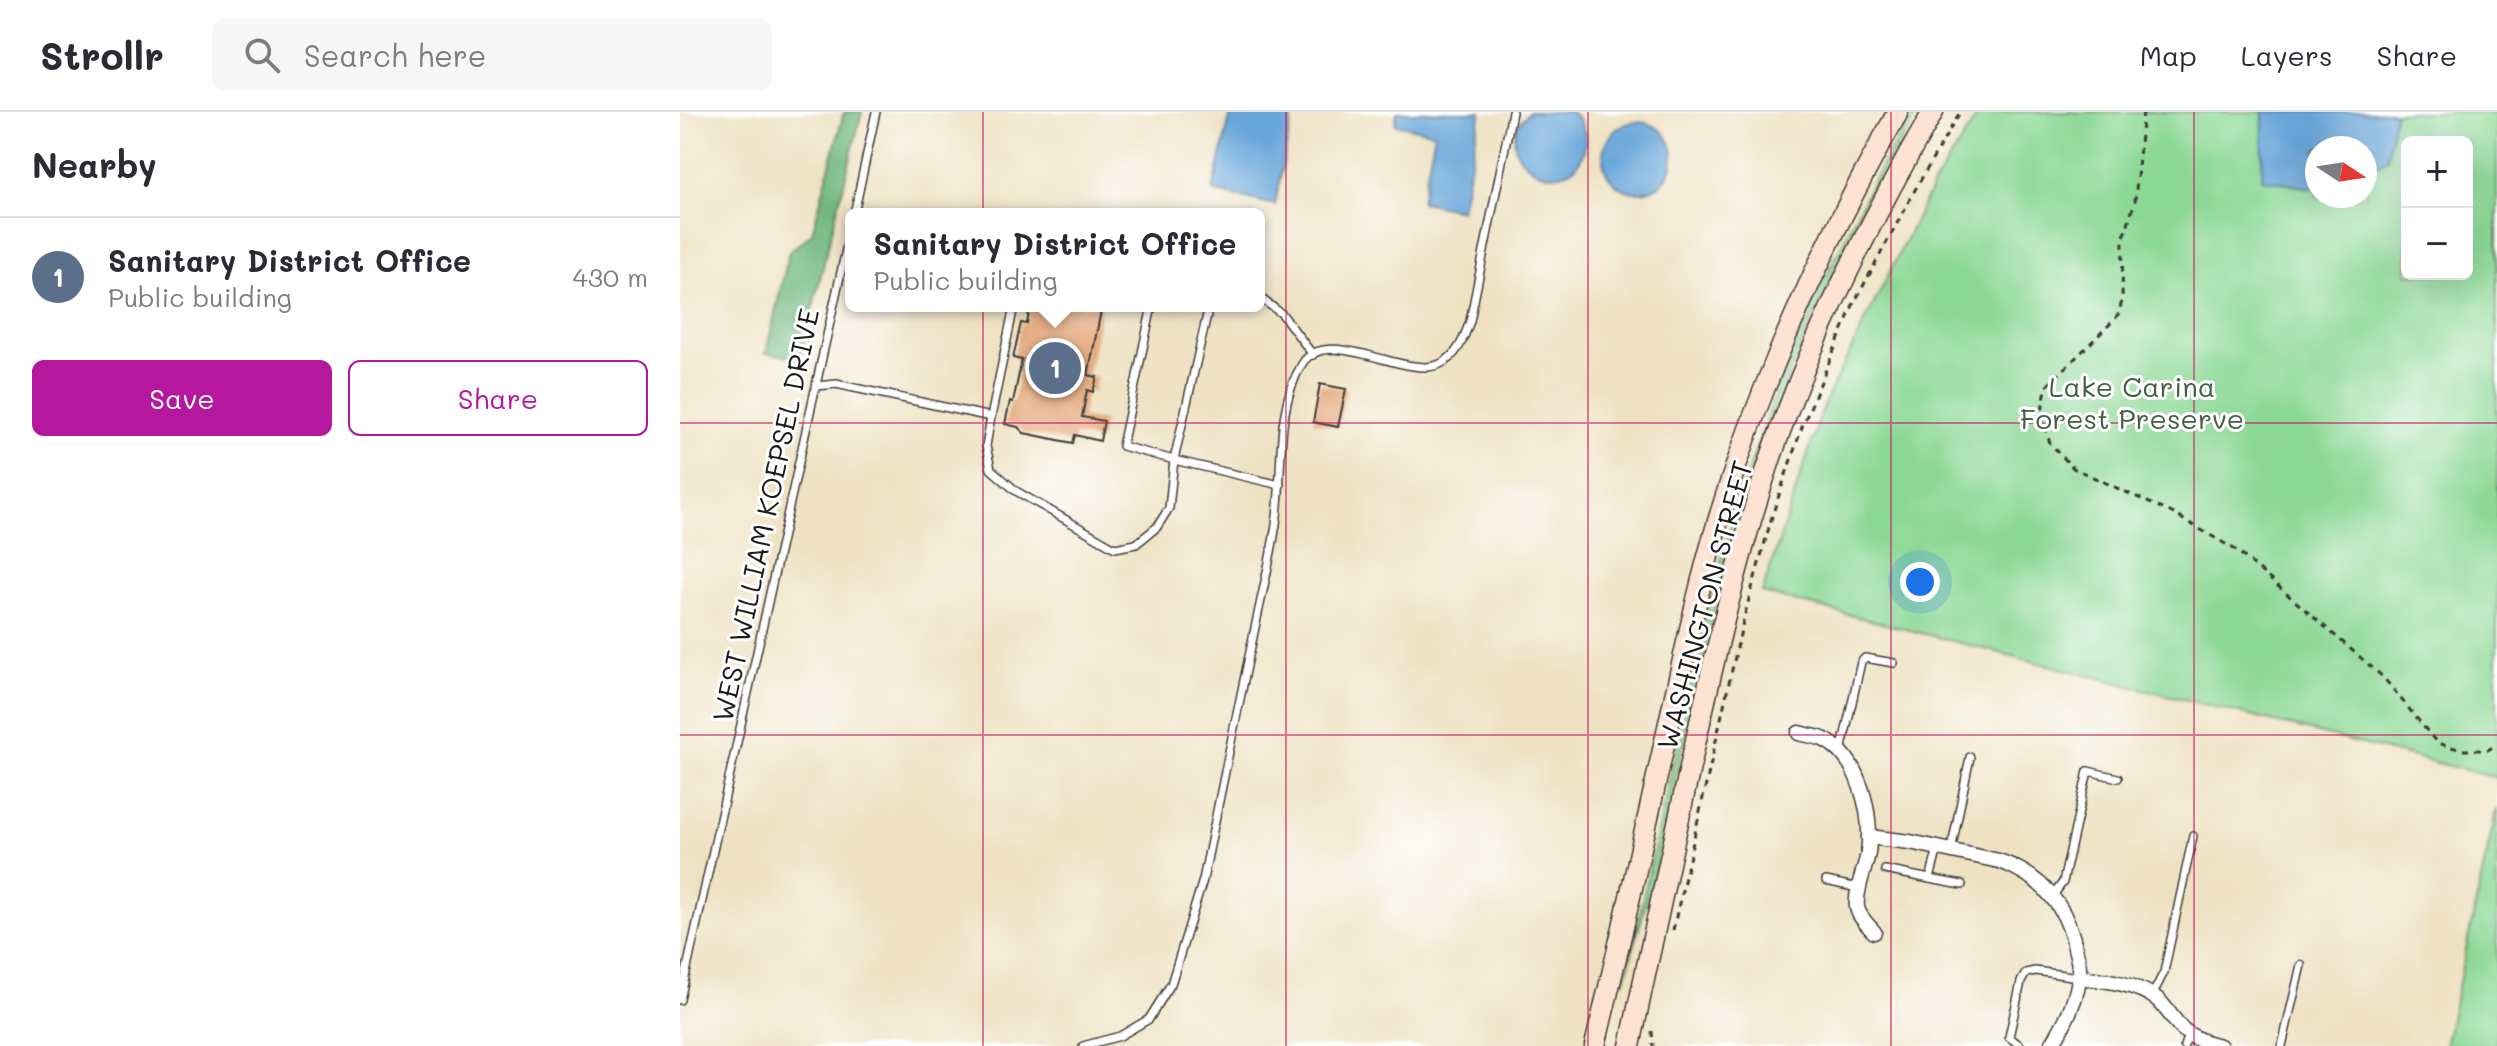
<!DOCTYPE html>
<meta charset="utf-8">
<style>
body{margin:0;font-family:Mali,sans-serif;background:#f7f7f7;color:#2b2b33}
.controls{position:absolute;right:24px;top:24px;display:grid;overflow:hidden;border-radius:12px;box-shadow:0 8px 32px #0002}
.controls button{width:72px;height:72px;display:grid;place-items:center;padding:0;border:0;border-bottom:2px solid #e1e1e2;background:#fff;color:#2b2b33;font:40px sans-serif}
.compass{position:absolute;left:1625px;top:24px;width:72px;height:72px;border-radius:50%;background:#fff;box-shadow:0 8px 32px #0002;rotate:102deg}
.you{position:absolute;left:1240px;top:470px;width:28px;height:28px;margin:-20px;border:6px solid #fff;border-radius:50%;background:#1a73e8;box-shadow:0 0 0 12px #1a73e833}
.badge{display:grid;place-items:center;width:52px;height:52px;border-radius:50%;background:#b5179e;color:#fff;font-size:26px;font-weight:700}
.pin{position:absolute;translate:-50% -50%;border:4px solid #fff;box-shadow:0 2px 8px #0006}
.popup{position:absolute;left:165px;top:96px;width:420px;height:104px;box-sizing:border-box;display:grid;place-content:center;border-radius:12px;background:#fff;filter:drop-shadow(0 2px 6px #0005);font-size:26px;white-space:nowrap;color:#7c7c81}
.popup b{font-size:30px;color:#2b2b33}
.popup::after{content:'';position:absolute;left:50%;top:100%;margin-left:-16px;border:16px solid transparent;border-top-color:#fff}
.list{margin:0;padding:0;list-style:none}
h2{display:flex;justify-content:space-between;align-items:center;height:104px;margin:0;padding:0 32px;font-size:34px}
h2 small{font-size:26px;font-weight:400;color:#7c7c81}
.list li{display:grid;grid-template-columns:52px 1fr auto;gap:24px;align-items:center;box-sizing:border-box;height:120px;padding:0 32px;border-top:2px solid #e1e1e2}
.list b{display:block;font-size:30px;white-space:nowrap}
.list p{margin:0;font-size:26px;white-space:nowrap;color:#7c7c81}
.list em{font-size:26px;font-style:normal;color:#7c7c81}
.actions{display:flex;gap:16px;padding:24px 32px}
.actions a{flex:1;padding:18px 0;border:2px solid #b5179e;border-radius:12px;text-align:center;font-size:28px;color:#b5179e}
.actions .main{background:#b5179e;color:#fff}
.icon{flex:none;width:44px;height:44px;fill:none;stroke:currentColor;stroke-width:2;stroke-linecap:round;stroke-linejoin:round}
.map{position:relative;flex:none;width:1817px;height:934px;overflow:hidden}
header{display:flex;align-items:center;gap:48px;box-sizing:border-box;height:112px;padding:0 40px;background:#fff;border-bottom:2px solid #e1e1e2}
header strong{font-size:38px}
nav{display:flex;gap:44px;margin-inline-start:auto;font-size:28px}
.search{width:560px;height:72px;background:#f7f7f7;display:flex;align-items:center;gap:20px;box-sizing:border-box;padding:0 28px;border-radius:12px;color:#7c7c81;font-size:30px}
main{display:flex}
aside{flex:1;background:#fff}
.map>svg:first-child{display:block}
.green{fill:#8cd895;stroke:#547a58;stroke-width:2;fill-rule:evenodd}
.forest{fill:#71b87e;stroke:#466a4d;stroke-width:2}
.water{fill:#67a6d9;stroke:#42617a;stroke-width:2}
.building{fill:#e3a678}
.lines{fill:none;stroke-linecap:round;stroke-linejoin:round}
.lane-casing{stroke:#3c3a35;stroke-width:10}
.street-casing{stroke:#3c3a35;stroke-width:17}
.secondary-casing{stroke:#3c3a35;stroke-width:23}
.path{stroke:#3c3a35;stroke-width:3;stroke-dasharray:6 6;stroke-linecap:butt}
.lane{stroke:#fff;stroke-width:7}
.street{stroke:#fff;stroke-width:14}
.secondary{stroke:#fee3d2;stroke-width:20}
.grid{fill:none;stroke:#c2185b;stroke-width:2;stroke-opacity:0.55}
.labels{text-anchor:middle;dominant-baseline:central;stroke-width:6;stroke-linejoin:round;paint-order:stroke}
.park-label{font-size:28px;fill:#435e46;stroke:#fff}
.street-label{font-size:28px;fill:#1c1c1c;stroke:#fff}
</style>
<header>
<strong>Strollr</strong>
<div class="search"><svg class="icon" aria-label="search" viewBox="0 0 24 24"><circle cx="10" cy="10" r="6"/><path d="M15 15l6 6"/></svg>Search here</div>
<nav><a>Map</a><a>Layers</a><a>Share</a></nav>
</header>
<main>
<aside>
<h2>Nearby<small></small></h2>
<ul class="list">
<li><span class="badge" style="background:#5c6f8a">1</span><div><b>Sanitary District Office</b><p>Public building</p></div><em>430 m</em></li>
</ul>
<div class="actions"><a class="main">Save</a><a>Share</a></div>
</aside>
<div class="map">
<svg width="1817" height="934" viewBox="0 0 1817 934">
<rect width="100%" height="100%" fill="#fff"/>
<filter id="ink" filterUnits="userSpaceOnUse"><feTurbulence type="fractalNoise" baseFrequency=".0125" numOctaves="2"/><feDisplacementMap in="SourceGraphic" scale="16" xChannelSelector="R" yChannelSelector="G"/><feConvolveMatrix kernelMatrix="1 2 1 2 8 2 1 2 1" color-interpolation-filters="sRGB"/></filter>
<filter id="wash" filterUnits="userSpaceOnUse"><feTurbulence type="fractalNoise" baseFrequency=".006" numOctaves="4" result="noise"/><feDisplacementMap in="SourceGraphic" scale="32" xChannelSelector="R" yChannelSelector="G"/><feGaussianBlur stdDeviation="1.8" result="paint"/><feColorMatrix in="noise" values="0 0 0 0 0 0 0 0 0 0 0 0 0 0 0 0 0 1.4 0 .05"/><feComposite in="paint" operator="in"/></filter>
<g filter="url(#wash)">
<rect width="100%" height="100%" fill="#efe2c3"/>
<g class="green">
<path d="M1233 0H1239C1165 126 1103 259 1061 399 1027 510 1006 623 980 736 970 781 956 826 944 871L1028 496 1056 392 1101 267 1134 188 1190 75Z"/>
<path d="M1300 0H1817V666L1082 481 1145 290 1253 73ZM1727 30H1787V162H1727ZM1637 36H1685V84H1637Z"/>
<path d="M1817 695V934H1765Z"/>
</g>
<path class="forest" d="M164 0H182L120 246 86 241 109 140 132 121Z"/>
<g class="water">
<path d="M551 0H613L595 93 533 79Z"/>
<path d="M717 0H801L781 98 741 90 755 21 715 12Z"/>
<path d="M849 0H891C901 8 907 20 905 33 895 96 798 46 849 0Z"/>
<path d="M1583 0H1715L1707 47 1685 59V36H1637V77L1582 67Z"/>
<circle cx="958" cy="45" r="35"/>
</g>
<g id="blocks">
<g class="building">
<path d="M350 194H422L408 263 417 265 413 280 407 278 402 305 424 309 420 329 395 323 393 331 344 321 338 315 325 312 330 289 333 290 342 248 333 246 341 211 347 212Z"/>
<path d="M640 272 666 277 658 315 633 310Z"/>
</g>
</g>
</g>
<g filter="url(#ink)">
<use href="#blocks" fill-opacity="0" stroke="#3c3a35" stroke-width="2"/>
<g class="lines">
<g class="lane-casing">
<g id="lane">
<path d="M174 102 196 0"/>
<path d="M579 185 602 202 633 243"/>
<path d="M472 194 442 334 494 348 529 194"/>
<path d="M137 274 156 272 311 305 306 334 311 357 336 379 435 436 456 432 477 415 489 396 494 348 600 373"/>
<path d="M311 305 334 194"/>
<path d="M1161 640 1181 550 1185 546 1214 551"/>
<path d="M1258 736 1250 767 1282 773"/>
<path d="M1271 739 1290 645"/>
<path d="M1205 758 1250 767"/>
<path d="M1146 769 1178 776"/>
<path d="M1372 785 1383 770 1408 659 1438 666"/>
<path d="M1472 884 1484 860 1513 724"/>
<path d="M0 888 171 115"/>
<path d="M403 934 440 924 469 907 491 872 523 768C539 689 555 609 572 530 580 491 590 451 596 412 604 360 594 299 622 252 647 212 726 268 760 252 778 244 784 226 790 209L832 0"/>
<path d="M1341 934 1329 925 1341 870 1346 861 1355 859 1399 865"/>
<path d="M1504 934 1508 922"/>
<path d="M1602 934 1621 853"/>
</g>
</g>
<g class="street-casing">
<g id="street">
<path d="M1119 621C1126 623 1136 624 1143 627 1180 644 1193 704 1188 741 1185 758 1175 778 1177 795 1178 804 1188 813 1194 820"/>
<path d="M1189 725 1230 730 1319 749C1362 764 1388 795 1396 840 1398 847 1400 857 1399 865 1397 888 1383 915 1371 934"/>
<path d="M1399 865C1424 868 1456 871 1477 887 1485 894 1490 903 1497 911 1508 925 1523 930 1540 934"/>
</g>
</g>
<g class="secondary-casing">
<g id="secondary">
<path d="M915 934C939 834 962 733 984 633 1001 558 1016 483 1038 409 1082 265 1144 130 1218 0"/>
<path d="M950 934C971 833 993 732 1015 632 1037 535 1059 439 1091 345 1132 224 1189 110 1253 0"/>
</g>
</g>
<g class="path">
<path d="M1463 0 1455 89 1443 128 1442 189 1438 203 1431 211 1367 274 1363 291 1362 307 1370 331 1393 356 1492 401 1556 438 1703 565 1757 631 1782 638H1808L1817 632"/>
<path d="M993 818 1064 505 1093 401 1122 315 1173 193 1236 76 1280 0"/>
<path d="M972 919 973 934"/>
</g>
<use href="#lane" class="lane"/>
<use href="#street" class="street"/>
<use href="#secondary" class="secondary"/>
</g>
</g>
<path class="grid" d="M303 0V934M606 0V934M908 0V934M1211 0V934M1514 0V934M0 311H1817M0 623H1817"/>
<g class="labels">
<g class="park-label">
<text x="1452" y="274">Lake Carina<tspan x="1452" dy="32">Forest Preserve</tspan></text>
</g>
<g class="street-label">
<text transform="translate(85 403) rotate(-78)">WEST WILLIAM KOEPSEL DRIVE</text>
<text transform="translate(1024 493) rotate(-75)">WASHINGTON STREET</text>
</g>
</g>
</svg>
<div class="controls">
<button>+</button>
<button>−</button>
</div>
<svg class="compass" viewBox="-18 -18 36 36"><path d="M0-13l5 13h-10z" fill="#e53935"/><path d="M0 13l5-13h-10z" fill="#7c7c81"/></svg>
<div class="you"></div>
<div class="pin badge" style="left:375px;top:256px;background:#5c6f8a">1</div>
<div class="popup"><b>Sanitary District Office</b>Public building</div>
</div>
</main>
